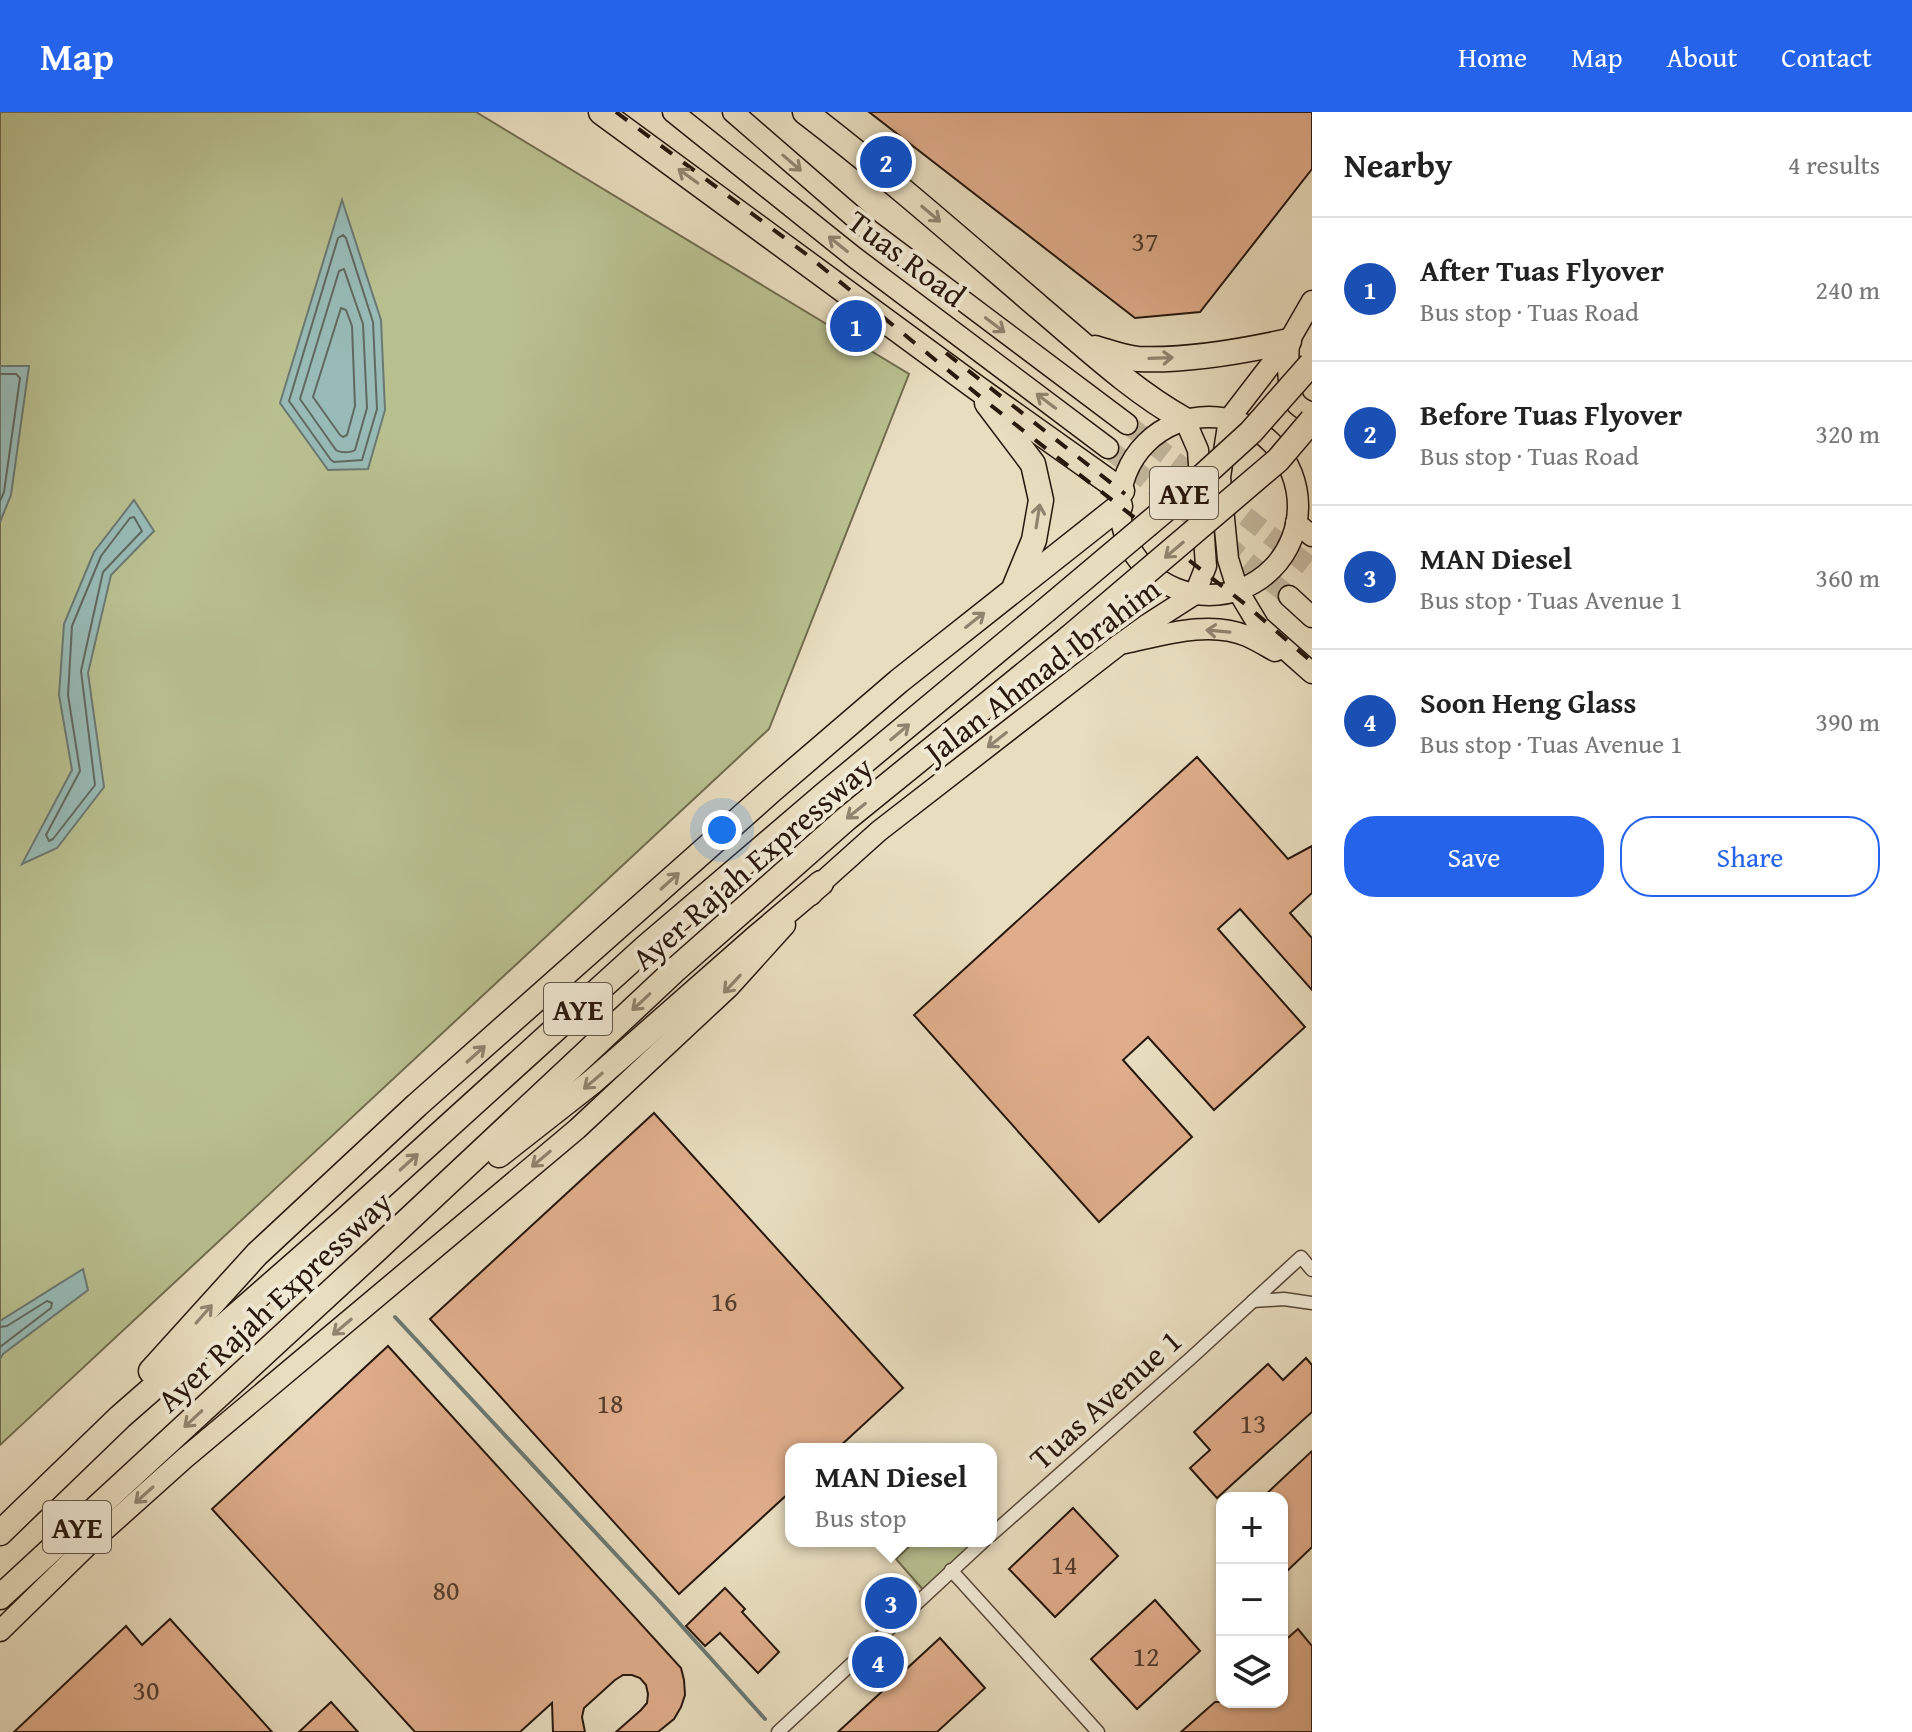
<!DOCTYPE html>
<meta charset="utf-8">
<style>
body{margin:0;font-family:"Gentium Book Plus",serif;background:#f2f2f2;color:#222}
.controls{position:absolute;right:24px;bottom:24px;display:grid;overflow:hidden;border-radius:16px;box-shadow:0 2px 6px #0004}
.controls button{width:72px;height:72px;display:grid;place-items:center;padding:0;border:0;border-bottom:2px solid #e0e0e0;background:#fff;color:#222;font:40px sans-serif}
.you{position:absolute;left:722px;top:718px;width:28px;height:28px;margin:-20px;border:6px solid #fff;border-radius:50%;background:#1a73e8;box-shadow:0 0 0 12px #1a73e833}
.badge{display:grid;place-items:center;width:52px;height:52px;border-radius:50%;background:#2563eb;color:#fff;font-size:26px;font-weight:700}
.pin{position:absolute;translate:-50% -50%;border:4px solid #fff;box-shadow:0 2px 8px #0006}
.popup{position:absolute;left:785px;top:1331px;width:212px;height:104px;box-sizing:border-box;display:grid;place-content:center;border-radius:16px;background:#fff;filter:drop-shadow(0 2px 6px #0005);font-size:26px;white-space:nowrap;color:#767676}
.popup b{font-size:30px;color:#222}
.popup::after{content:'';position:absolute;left:50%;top:100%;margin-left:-16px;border:16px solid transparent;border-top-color:#fff}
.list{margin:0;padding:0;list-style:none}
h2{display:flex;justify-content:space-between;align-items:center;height:104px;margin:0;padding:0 32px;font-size:34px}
h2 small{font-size:26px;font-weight:400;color:#767676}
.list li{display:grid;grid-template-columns:52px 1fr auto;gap:24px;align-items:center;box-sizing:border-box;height:144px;padding:0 32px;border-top:2px solid #e0e0e0}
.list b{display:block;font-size:30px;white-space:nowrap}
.list p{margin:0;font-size:26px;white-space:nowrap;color:#767676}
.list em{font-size:26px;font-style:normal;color:#767676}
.actions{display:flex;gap:16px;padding:24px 32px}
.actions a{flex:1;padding:18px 0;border:2px solid #2563eb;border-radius:32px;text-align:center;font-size:28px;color:#2563eb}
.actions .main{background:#2563eb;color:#fff}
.icon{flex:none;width:44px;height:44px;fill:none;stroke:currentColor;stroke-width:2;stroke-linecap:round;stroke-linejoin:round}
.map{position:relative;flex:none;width:1312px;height:1620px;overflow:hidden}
header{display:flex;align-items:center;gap:48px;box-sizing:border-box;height:112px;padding:0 40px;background:#2563eb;color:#fff}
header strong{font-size:38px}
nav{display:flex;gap:44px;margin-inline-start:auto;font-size:28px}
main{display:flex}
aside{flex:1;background:#fff}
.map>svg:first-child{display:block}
.green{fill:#b9c090;stroke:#706c4e;stroke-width:2}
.water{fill:#98bbb7;stroke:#6b7973;stroke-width:2}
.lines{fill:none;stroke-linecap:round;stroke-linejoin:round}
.shore{stroke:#606962;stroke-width:2}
.stream{stroke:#6b7973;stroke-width:4}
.building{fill:#dfad8b;stroke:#27170c;stroke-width:2}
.primary-tunnel{stroke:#c1b59b;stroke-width:20;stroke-dasharray:20 10;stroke-linecap:butt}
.street-casing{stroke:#574839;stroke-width:15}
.primary-casing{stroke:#27170c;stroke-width:23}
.highway-casing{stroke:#27170c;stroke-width:27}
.street{stroke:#f0e9d5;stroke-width:12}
.primary{stroke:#e8ddbf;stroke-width:20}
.highway{stroke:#e8ddbf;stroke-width:24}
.rail{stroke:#27170c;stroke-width:4;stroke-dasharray:14 14;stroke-linecap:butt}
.highway-bridge-casing{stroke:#27170c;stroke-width:27;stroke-linecap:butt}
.highway-bridge{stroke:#e8ddbf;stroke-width:24}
.oneway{stroke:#91846e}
.labels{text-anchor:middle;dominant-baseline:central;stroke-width:8;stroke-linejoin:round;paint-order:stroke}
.number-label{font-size:28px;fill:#553c2c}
.shield{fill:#f0e9d5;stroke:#635648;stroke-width:2}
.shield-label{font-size:30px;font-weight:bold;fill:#27170c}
.street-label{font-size:32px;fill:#27170c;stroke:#f0e9d5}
</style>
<header>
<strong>Map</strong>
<nav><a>Home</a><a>Map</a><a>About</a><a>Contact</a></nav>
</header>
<main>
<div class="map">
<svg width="1312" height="1620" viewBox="0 0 1312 1620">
<rect width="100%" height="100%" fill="#e8ddbf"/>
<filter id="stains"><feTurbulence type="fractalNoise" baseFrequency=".0025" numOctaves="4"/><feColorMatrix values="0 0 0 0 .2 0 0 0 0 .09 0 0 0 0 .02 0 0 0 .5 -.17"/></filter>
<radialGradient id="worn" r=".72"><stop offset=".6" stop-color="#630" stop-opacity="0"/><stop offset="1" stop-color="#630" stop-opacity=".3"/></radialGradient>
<g class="green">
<path d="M0 0H476L909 262 769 617 0 1333Z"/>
<path d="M915 1429H982L925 1480 896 1447Z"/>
</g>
<g class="water">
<path d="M342 88 381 208 385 298 368 357 328 358 280 291Z"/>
<path d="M0 254H29L11 383 0 410Z"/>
<path d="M134 388 154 419 111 463 88 561 104 675 57 736 22 752 72 658 59 583 64 512 94 440Z"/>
<path d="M83 1157 88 1178 3 1242 0 1247V1209Z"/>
</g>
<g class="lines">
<g class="shore">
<path d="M343 123 346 126 373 210 377 297 362 348 334 350 331 348 289 289 338 126Z"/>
<path d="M344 157 363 212 367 296 355 338C351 341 340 341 336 338L300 287 339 159Z"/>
<path d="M341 196 346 198 352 214 355 294 347 323 343 325 340 323 313 285Z"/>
<path d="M0 262H16L20 266 4 380 0 389"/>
<path d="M134 405 142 419 103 460 81 559 95 673 53 727 49 729 46 723 80 659 68 583 72 514 101 444 130 406Z"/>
<path d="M0 1215 7 1214 47 1189 52 1191 51 1196 0 1235"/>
</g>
<path class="stream" d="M395 1205 662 1492 765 1607"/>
</g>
<g class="building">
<path d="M869 0H1312V57L1200 200 1135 206Z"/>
<path d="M1197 645 1288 747 1312 734V781L1290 801 1312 826V878L1240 797 1218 817 1305 915 1214 998 1148 925 1123 948 1192 1025 1099 1110 914 903Z"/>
<path d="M654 1001 903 1276 837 1337H791V1379L679 1482 430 1207Z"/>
<path d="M388 1234 681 1556 684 1568 685 1583 681 1595 674 1607 658 1620H616L641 1598 647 1591 648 1582 646 1573 640 1566 632 1563H623L615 1568 584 1596 582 1605 585 1620H553L552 1591 520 1620H415L212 1397Z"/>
<path d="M1306 1246 1312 1253V1300L1217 1386 1190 1356 1210 1338 1194 1320 1268 1252 1283 1268Z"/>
<path d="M1312 1339V1435L1282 1464V1386H1262Z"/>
<path d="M1073 1396 1118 1444 1055 1505 1009 1457Z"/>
<path d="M725 1476 745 1497 742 1500 779 1540 758 1561 720 1521 705 1534 686 1514Z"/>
<path d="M1155 1488 1200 1539 1137 1597 1091 1547Z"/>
<path d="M170 1507 272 1620H14L126 1514 142 1533Z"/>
<path d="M1298 1517 1312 1534V1620H1181L1215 1590H1282V1531Z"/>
<path d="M940 1526 985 1576 937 1620H838Z"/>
<path d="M331 1590 358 1620H299Z"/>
</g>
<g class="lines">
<g class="primary-tunnel">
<path d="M1127 312 1312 456"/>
<path d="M1108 336 1289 484"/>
</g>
<g class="street-casing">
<g id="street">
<path d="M1253 1189 1284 1187 1312 1191"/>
<path d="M991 1423 1191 1246 1301 1145 1312 1158"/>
<path d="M951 1458 1098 1620"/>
<path d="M778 1620 984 1429"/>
</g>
</g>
<g class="primary-casing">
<g id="primary">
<path d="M673 0 854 145 1108 336"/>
<path d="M733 0 869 118 1127 312"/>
<path d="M1312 189 1289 229 1229 307 1220 365 1228 447 1238 479 1259 514 1312 561"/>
<path d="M1289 229C1288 245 1286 276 1295 290 1299 296 1306 299 1312 301"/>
<circle cx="1209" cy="394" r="89"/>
<path d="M1185 308 1198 338 1206 454 1195 482"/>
<path d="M1296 411 1312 424"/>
<path d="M1289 484 1312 505"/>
<path d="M1125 531C1163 523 1209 508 1247 524 1256 528 1266 534 1275 539"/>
<path d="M811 783 821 771 879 719 1120 532 1145 514 1195 482"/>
<path d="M0 1519 89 1432 185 1346 577 1017 729 875 785 813"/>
</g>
</g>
<g class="highway-casing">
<g id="highway">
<path d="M601 0 977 276 1122 379"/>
<path d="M805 0C886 62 963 130 1040 196 1085 234 1134 280 1185 308"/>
<path d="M1095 236C1109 240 1124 246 1138 247 1184 249 1244 239 1289 229"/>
<path d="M987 291 1033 352 1041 388 1034 428 1015 474"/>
<path d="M499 1043 592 970 757 825 821 771"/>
<path d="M151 1259 257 1142 417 993 772 678 899 569 1120 394"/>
<path d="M0 1421 120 1305 345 1108 646 835 824 683 1045 499"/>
<path d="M0 1485 374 1140 675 858 846 707 1069 526"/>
</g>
</g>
<use href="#street" class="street"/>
<use href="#primary" class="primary"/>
<use href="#highway" class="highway"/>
<g class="rail">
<path d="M616 0 806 142 988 291 1245 492 1312 550"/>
<path d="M946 241 1125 382"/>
</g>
<g class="highway-bridge-casing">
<g id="highway-bridge">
<path d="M1045 499 1172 392 1251 320 1311 252"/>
<path d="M1069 526 1278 348 1312 308"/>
</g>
</g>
<use href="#highway-bridge" class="highway-bridge"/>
</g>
<defs><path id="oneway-shaft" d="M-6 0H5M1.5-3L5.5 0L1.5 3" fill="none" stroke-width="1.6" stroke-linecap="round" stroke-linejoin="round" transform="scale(2)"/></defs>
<g class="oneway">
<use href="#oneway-shaft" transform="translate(792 51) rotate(41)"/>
<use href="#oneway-shaft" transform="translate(688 64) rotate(-144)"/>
<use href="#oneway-shaft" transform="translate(931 102) rotate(40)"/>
<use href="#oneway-shaft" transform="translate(838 132) rotate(-141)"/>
<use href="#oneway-shaft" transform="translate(995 213) rotate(37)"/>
<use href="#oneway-shaft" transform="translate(1161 246) rotate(-2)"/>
<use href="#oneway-shaft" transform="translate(1046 289) rotate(-143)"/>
<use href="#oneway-shaft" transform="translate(1038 404) rotate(-81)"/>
<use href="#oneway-shaft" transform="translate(1174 438) rotate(140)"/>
<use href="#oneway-shaft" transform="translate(975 508) rotate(-38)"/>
<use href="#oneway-shaft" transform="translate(1218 519) rotate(-175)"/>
<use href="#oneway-shaft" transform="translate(900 620) rotate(-40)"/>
<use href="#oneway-shaft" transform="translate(997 628) rotate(142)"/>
<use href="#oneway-shaft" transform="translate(856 699) rotate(141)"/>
<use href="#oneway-shaft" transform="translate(670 769) rotate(-42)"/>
<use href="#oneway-shaft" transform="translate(732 872) rotate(133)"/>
<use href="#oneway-shaft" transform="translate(641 890) rotate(137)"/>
<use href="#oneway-shaft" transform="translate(476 942) rotate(-42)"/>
<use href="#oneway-shaft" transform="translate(593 969) rotate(140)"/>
<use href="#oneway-shaft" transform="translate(541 1047) rotate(140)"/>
<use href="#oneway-shaft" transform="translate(409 1050) rotate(-42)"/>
<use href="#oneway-shaft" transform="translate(204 1202) rotate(-49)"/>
<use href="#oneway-shaft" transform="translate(342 1215) rotate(140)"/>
<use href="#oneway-shaft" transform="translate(193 1307) rotate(137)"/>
<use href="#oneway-shaft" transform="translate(144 1383) rotate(138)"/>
</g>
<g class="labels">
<g class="number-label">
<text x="1145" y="128">37</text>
<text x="724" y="1188">16</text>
<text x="610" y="1290">18</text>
<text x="1253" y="1310">13</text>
<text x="1064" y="1451">14</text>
<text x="446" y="1477">80</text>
<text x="1146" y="1543">12</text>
<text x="146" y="1577">30</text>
</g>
<g class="shield">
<rect x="1150" y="355" width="68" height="52" rx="6"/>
<rect x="544" y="871" width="68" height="52" rx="6"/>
<rect x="43" y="1389" width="68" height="52" rx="6"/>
</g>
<g class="shield-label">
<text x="1184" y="381">AYE</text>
<text x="578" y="897">AYE</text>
<text x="77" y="1415">AYE</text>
</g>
<g class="street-label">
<text transform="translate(907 146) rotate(37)">Tuas Road</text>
<text transform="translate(1042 558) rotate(-37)">Jalan Ahmad Ibrahim</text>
<text transform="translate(752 751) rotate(-41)">Ayer Rajah Expressway</text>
<text transform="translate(274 1189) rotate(-43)">Ayer Rajah Expressway</text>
<text transform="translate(1105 1287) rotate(-42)">Tuas Avenue 1</text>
</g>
</g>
<rect width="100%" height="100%" filter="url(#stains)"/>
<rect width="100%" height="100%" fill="url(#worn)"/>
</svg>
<div class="controls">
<button>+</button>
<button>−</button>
<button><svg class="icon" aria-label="layers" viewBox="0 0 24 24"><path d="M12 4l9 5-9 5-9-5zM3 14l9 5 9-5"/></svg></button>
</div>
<div class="you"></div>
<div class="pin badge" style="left:856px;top:214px;background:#1a4fb4">1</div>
<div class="pin badge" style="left:886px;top:50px;background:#1a4fb4">2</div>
<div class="pin badge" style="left:891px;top:1491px;background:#1a4fb4">3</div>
<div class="popup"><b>MAN Diesel</b>Bus stop</div>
<div class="pin badge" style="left:878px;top:1550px;background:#1a4fb4">4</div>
</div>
<aside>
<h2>Nearby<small>4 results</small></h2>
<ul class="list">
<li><span class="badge" style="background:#1a4fb4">1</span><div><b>After Tuas Flyover</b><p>Bus stop · Tuas Road</p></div><em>240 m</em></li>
<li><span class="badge" style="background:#1a4fb4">2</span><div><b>Before Tuas Flyover</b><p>Bus stop · Tuas Road</p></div><em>320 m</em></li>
<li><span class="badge" style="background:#1a4fb4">3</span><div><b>MAN Diesel</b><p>Bus stop · Tuas Avenue 1</p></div><em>360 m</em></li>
<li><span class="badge" style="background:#1a4fb4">4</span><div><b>Soon Heng Glass</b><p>Bus stop · Tuas Avenue 1</p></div><em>390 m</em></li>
</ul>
<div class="actions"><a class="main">Save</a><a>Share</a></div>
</aside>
</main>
